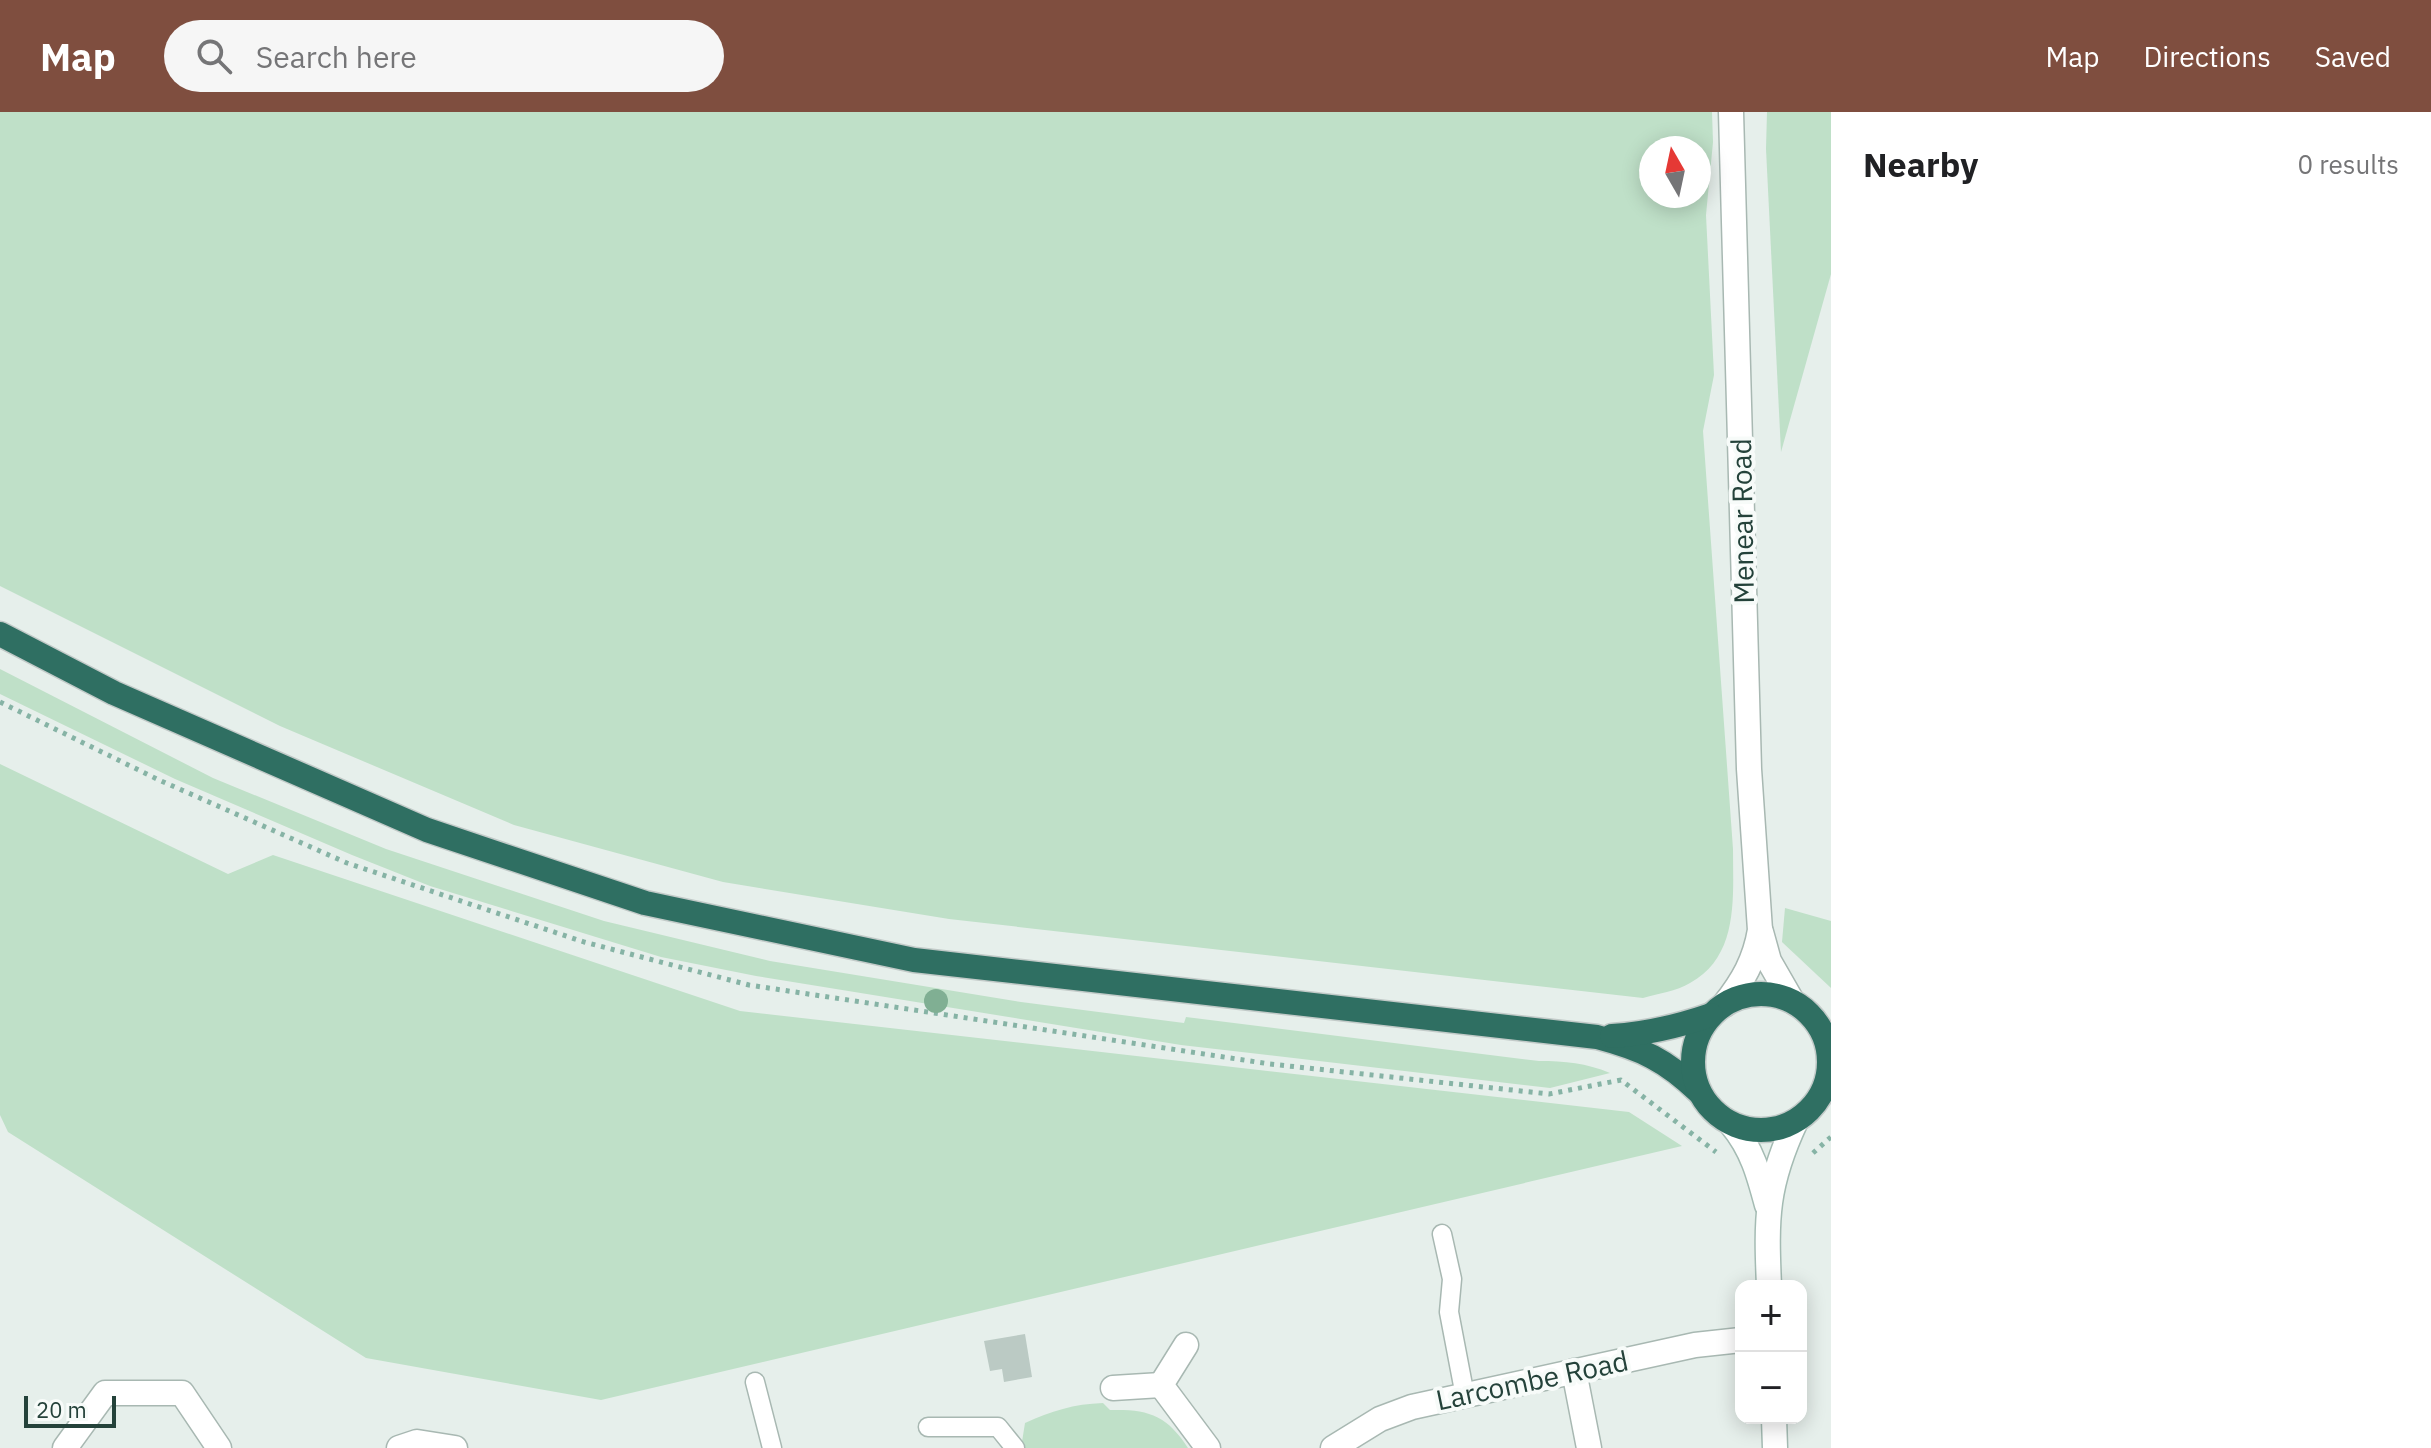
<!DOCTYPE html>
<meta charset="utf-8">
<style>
body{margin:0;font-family:"IBM Plex Sans",sans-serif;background:#f6f6f6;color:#202124}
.controls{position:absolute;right:24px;bottom:24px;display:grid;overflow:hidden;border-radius:16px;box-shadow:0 4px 20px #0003}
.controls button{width:72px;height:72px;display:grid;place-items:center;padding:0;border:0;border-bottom:2px solid #e0e0e0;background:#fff;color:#202124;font:40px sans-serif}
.compass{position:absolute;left:1639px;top:24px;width:72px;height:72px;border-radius:50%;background:#fff;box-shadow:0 4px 20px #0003;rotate:351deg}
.scale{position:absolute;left:24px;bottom:20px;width:92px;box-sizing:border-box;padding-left:8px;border:4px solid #24423a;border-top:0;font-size:22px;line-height:28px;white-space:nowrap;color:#24423a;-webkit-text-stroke:6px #f7fbf9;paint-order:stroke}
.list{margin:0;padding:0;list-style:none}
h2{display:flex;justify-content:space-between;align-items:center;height:104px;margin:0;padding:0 32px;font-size:34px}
h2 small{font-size:26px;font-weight:400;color:#757577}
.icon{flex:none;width:44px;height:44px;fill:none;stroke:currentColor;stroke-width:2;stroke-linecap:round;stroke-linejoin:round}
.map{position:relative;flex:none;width:1831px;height:1336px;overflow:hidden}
header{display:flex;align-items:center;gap:48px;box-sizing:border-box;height:112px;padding:0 40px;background:#7f4e3f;color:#fff}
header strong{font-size:38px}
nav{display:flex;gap:44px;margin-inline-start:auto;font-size:28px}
.search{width:560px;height:72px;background:#f6f6f6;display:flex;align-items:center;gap:20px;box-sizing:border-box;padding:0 28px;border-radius:44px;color:#757577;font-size:30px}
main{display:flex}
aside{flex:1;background:#fff}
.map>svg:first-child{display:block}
.green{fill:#bfe0c8;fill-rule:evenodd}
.building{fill:#bbcac4}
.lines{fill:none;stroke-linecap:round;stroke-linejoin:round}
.lane-casing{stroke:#a8b8b2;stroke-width:21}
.street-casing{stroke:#a8b8b2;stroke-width:27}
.secondary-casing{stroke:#a4bbb3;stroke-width:27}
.highway-casing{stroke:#c2cac8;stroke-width:27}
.path{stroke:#86b3a5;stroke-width:5;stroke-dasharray:4 6;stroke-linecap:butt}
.lane{stroke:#fff;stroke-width:18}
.street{stroke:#fff;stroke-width:24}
.secondary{stroke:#fff;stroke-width:24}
.highway{stroke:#2f6f62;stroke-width:24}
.tree{fill:#80af93}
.labels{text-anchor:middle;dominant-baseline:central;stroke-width:8;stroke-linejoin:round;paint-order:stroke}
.street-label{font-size:28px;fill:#24423a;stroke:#f7fbf9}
</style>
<header>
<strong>Map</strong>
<div class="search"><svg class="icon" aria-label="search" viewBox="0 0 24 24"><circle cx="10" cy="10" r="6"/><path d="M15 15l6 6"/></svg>Search here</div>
<nav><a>Map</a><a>Directions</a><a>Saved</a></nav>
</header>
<main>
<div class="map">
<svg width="1831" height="1336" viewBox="0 0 1831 1336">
<rect width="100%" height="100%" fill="#e6efeb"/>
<g class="green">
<path d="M0 0H1712L1713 30 1706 103 1714 263 1703 319 1733 737C1733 786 1739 844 1690 871 1677 879 1657 882 1643 886L949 807 723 770 514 713 280 614 0 474ZM1651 36H1699V84H1651Z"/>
<path d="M1767 0H1831V162L1781 340 1766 37Z"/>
<path d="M0 557 213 666 386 737 604 809 770 849 1021 890 1184 911 1186 905 1539 949C1565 949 1586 951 1610 961L1550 976 1181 933 756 864 661 845 430 774 352 743 175 667 0 582Z"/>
<path d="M0 652 228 762 273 743 740 899 1629 1000 1682 1034 601 1288 366 1246 8 1020 0 1003Z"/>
<path d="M1785 796 1831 809V876L1782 830Z"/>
<path d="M1103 1291 1110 1298C1148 1297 1167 1303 1188 1336H1021L1025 1311C1051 1299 1074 1292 1103 1291Z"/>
</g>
<path class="building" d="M1025 1222 1032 1265 1004 1270 1002 1257 990 1259 984 1229Z"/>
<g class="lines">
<g class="lane-casing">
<g id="lane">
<path d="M1442 1122 1452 1167 1449 1200 1465 1284"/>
<path d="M755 1270 772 1336"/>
<path d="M928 1315H998L1015 1336"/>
</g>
</g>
<g class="street-casing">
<g id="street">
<path d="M1761 820 1769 849 1792 889"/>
<path d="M1724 893C1743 869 1755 848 1760 818L1749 657 1731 0"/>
<path d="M1186 1233 1161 1273 1208 1336"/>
<path d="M1574 1259 1589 1336"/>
<path d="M1113 1276 1161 1273"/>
<path d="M65 1336 105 1281H182L219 1336"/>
<path d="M399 1336 417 1330 455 1336"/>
<path d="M1333 1336 1380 1307 1412 1295 1695 1233 1741 1228"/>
</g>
</g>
<g class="secondary-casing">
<g id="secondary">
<path d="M1732 1013C1752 1037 1759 1063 1767 1093"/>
<path d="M1769 1174C1766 1106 1766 1073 1796 1009"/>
<path d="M1774 1306 1775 1336"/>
</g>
</g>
<g class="highway-casing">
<g id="highway">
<path d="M0 522 114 581 427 718 645 791 914 848 1597 925C1642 937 1666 948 1699 980"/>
<circle cx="1761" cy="950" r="68"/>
<path d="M1612 924C1646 922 1679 914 1711 903"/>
</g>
</g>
<g class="path">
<path d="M0 590 159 668 347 751 584 830 749 873 1270 952 1549 982 1621 968 1716 1040"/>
<path d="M1813 1041 1831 1025"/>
</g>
<use href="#lane" class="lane"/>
<use href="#street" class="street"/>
<use href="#secondary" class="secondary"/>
<use href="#highway" class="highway"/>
</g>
<circle class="tree" cx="936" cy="889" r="12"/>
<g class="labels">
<g class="street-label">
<text transform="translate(1742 409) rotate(-91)">Menear Road</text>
<text transform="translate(1532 1268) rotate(-12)">Larcombe Road</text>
</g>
</g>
</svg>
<div class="controls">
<button>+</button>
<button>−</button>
</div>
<svg class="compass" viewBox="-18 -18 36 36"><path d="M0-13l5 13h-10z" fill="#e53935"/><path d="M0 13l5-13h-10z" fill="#757577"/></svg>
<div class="scale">20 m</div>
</div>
<aside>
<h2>Nearby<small>0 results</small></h2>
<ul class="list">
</ul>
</aside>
</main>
